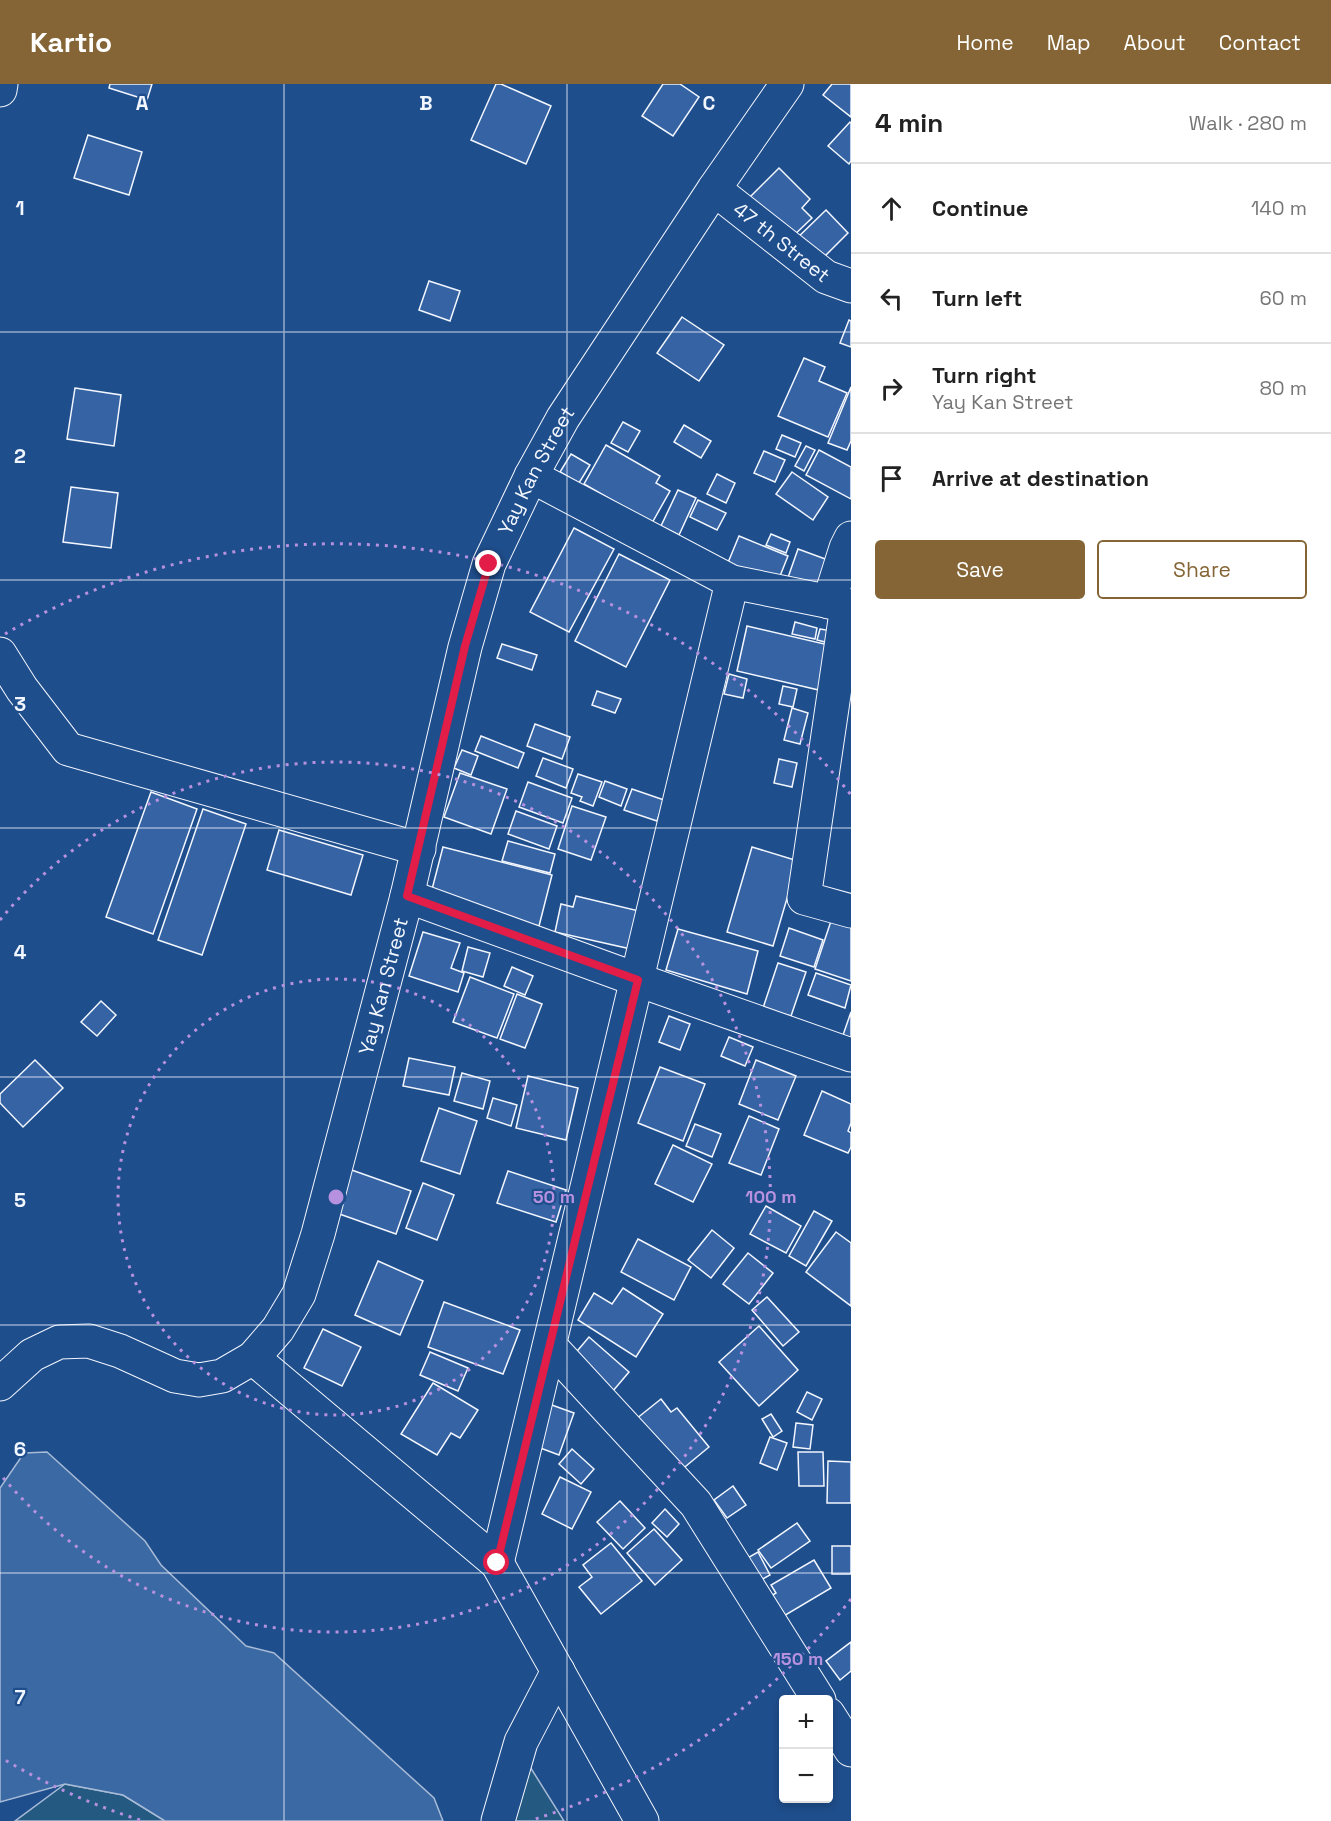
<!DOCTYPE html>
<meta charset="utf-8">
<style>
body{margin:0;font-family:"Space Grotesk",sans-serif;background:#f2f2f2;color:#222}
.controls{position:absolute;right:18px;bottom:18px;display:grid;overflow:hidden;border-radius:6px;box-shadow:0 3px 9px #0003}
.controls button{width:54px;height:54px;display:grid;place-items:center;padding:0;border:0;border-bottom:2px solid #e0e0e0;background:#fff;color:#222;font:30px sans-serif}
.stop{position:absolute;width:18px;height:18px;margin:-14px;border:4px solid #e11d48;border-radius:50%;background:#fff}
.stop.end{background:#e11d48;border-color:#fff;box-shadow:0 2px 6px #0008}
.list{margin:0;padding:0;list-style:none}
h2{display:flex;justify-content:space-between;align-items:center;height:78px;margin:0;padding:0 24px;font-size:26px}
h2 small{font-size:20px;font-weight:400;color:#767676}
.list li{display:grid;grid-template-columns:39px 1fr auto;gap:18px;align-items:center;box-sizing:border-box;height:90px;padding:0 24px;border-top:2px solid #e0e0e0}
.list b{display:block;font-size:22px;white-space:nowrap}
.list p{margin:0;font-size:20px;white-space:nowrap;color:#767676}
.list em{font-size:20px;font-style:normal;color:#767676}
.actions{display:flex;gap:12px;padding:18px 24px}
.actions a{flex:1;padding:14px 0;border:2px solid #856535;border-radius:6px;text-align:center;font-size:21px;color:#856535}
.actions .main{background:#856535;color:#fff}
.icon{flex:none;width:33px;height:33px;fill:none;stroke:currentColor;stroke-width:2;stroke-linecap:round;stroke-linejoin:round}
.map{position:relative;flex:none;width:851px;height:1737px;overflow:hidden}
header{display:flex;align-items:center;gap:36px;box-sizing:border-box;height:84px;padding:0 30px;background:#856535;color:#fff}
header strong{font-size:28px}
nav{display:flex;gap:33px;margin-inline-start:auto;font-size:21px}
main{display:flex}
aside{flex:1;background:#fff}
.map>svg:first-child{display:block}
.green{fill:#245a82;stroke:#a8bbd7;stroke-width:1.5}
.water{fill:#3b69a3;stroke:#a8bbd7;stroke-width:1.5}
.building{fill:#3563a3;stroke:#f2f6ff;stroke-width:1.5}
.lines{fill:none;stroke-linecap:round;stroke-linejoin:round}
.minor-casing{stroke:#f2f6ff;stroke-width:35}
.major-casing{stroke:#f2f6ff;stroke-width:35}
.minor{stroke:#1f4e8c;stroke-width:33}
.major{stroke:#1f4e8c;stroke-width:33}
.route{stroke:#e11d48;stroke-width:8}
.grid{fill:none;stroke:#f2f6ff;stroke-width:1.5;stroke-opacity:0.55}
.ring{fill:none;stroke:#b691df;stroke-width:3;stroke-dasharray:3 6}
.labels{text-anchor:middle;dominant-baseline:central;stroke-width:4.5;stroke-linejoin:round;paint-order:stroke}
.street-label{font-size:20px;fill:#f2f6ff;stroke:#1f4e8c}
.grid-label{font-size:20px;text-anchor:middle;font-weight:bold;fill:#f2f6ff;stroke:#1f4e8c;stroke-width:4.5;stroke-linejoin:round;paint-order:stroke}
.centre{fill:#b691df;stroke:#1f4e8c;stroke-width:3}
.ring-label{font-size:18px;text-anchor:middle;font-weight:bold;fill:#b691df;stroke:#1f4e8c;stroke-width:4.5;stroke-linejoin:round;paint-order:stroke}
</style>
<header>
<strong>Kartio</strong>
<nav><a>Home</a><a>Map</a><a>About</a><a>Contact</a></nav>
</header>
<main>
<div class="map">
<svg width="851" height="1737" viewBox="0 0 851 1737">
<rect width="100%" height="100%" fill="#1f4e8c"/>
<g class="green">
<path d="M527 1678 564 1737H482Z"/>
<path d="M65 1700 123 1711 165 1737H15Z"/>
</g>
<path class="water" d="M47 1368 145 1457 161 1481 246 1562 274 1569 434 1714 443 1737H165L123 1711 65 1700 0 1718V1404L24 1369Z"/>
<g class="building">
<path d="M110 0H152L147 16 109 4Z"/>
<path d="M496 0H501L551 22 526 80 471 56Z"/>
<path d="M663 0H680L699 13 673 52 642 32Z"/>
<path d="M832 0H851V33L823 11Z"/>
<path d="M850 38 851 39V77L849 80 828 62Z"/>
<path d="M88 51 142 68 129 111 74 94Z"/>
<path d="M779 84 810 115 802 124 812 134 790 155 749 114Z"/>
<path d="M826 126 848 149 816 181 793 158Z"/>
<path d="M429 197 460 207 450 237 419 226Z"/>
<path d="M682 233 724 261 699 297 657 269Z"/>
<path d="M849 236 851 237V263L840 259Z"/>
<path d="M804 274 825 283 819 297 847 309 828 353 778 332Z"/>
<path d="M851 303V357L847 366 828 359Z"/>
<path d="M75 304 121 311 114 362 67 355Z"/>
<path d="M623 338 640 347 628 368 611 359Z"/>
<path d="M684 341 711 357 701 374 674 358Z"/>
<path d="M782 351 801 359 795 373 776 365Z"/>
<path d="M606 361 660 392 656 399 670 407 652 439 584 400Z"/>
<path d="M806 362 815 366 804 387 795 382Z"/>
<path d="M819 366 851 383V415L806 391Z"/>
<path d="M764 367 785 376 775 398 754 389Z"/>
<path d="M571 370 590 381 579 399 560 388Z"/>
<path d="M792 388 828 413 813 436 776 410Z"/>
<path d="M717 390 735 399 726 419 707 410Z"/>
<path d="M71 403 118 409 111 464 63 458Z"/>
<path d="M678 406 696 414 679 451 661 442Z"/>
<path d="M698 416 726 429 717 446 690 433Z"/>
<path d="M574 444 614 465 569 548 530 528Z"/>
<path d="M771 450 790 458 786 469 766 461Z"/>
<path d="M739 452 788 472 776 502 727 481Z"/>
<path d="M798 465 828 476 815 513 785 502Z"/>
<path d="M619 470 670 496 626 583 575 557Z"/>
<path d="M795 538 817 544 815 555 792 550Z"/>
<path d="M747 542 833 562 823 607 737 587Z"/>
<path d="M820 545 832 547 829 559 817 556Z"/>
<path d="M502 560 537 571 532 586 497 574Z"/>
<path d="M729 590 747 595 743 614 724 610Z"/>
<path d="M783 602 797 605 793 623 779 620Z"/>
<path d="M597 607 621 615 615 629 592 621Z"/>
<path d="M792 624 808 629 800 660 784 656Z"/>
<path d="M535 640 570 653 562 675 527 662Z"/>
<path d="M481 652 524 669 518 684 475 667Z"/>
<path d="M462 666 478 672 471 691 454 684Z"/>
<path d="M543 674 573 685 566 704 536 692Z"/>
<path d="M779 675 797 679 792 703 774 699Z"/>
<path d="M460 689 507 705 491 750 444 733Z"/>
<path d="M578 690 602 698 593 722 580 717 582 713 571 709Z"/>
<path d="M605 697 627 705 621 722 599 713Z"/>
<path d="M528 698 572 714 563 739 519 723Z"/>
<path d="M632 705 664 716 657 737 624 726Z"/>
<path d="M151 708 197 725 153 850 106 833Z"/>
<path d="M572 722 606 733 591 776 558 765Z"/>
<path d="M203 725 246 740 202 871 158 856Z"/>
<path d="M516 727 557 742 549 765 508 750Z"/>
<path d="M279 746 363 771 351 811 267 786Z"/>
<path d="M508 757 555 770 550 789 502 777Z"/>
<path d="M443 763 552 791 539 842 430 813Z"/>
<path d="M752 763 798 777 773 862 727 848Z"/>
<path d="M576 812 639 827 631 865 555 848 561 820 573 823Z"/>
<path d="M832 834 851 840V897L815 885Z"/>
<path d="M789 844 823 856 814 883 780 872Z"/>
<path d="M678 845 758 867 747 910 666 886Z"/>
<path d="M423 848 460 859 451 884 464 889 458 908 409 892Z"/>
<path d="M468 863 490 869 483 893 462 887Z"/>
<path d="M778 879 806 888 791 932 763 924Z"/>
<path d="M512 883 533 892 525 911 504 902Z"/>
<path d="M816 889 851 901 845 924 808 911Z"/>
<path d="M470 893 514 910 497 954 453 938Z"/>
<path d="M517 910 542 920 525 964 500 955Z"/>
<path d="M101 917 116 931 97 952 81 938Z"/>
<path d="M851 928V957L842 954Z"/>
<path d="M669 932 690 940 680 966 659 958Z"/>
<path d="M729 953 753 963 745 982 721 972Z"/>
<path d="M409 974 455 983 449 1011 403 1002Z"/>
<path d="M35 976 63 1004 23 1043 0 1019V1010Z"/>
<path d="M756 976 796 992 778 1036 739 1020Z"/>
<path d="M660 983 705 1000 683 1057 638 1039Z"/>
<path d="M462 989 490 997 483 1025 454 1017Z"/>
<path d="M528 992 578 1004 566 1056 516 1044Z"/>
<path d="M822 1007 851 1020V1039L848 1047 851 1049V1063L848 1069 804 1051Z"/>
<path d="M493 1014 517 1021 511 1042 487 1034Z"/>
<path d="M439 1024 477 1037 460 1090 421 1077Z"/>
<path d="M749 1032 779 1045 761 1091 729 1079Z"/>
<path d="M695 1040 721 1050 712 1073 686 1062Z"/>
<path d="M673 1061 712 1080 693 1118 655 1100Z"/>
<path d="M346 1084 411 1107 396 1150 331 1127Z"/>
<path d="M508 1087 566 1106 556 1138 497 1119Z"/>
<path d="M423 1099 454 1111 437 1156 406 1144Z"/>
<path d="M766 1122 801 1142 786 1169 750 1150Z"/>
<path d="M814 1127 832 1137 806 1182 789 1172Z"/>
<path d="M712 1146 734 1164 711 1194 688 1176Z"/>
<path d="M836 1148 851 1159V1222L806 1188Z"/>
<path d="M638 1155 691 1183 674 1216 621 1188Z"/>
<path d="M748 1169 773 1189 749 1220 723 1200Z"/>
<path d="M378 1177 423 1197 400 1251 355 1231Z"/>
<path d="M623 1204 663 1230 636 1273 578 1236 594 1209 612 1220Z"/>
<path d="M767 1213 799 1248 783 1262 752 1226Z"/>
<path d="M444 1218 520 1246 503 1290 428 1263Z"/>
<path d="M759 1242 798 1286 759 1322 719 1278Z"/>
<path d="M323 1245 361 1263 342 1302 304 1284Z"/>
<path d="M589 1253 629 1288 607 1314 567 1279Z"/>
<path d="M430 1268 468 1284 458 1307 420 1291Z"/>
<path d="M433 1299 478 1326 460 1354 451 1349 437 1371 401 1350Z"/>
<path d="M807 1308 822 1315 812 1336 797 1328Z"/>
<path d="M661 1315 671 1328 677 1324 709 1363 680 1387 636 1335Z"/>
<path d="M549 1320 574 1329 559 1371 535 1362Z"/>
<path d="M771 1330 782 1347 773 1353 762 1335Z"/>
<path d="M796 1339 813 1341 810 1365 793 1363Z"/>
<path d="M770 1353 787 1359 777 1386 760 1379Z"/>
<path d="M572 1365 594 1385 581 1400 559 1380Z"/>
<path d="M798 1368H823L824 1402H799Z"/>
<path d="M828 1377 851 1378V1419H827Z"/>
<path d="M560 1393 591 1408 572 1445 542 1430Z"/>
<path d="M733 1402 746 1421 727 1434 714 1416Z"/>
<path d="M620 1417 645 1444 623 1465 597 1438Z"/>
<path d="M665 1425 679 1440 667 1453 652 1439Z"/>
<path d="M797 1439 810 1457 771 1484 758 1466Z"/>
<path d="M654 1445 682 1476 655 1501 627 1469Z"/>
<path d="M611 1459 642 1497 601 1530 579 1503 592 1493 583 1481Z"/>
<rect x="832" y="1462" width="19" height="28"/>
<path d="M758 1468 770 1491 750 1502 737 1480Z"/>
<path d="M814 1476 831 1504 772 1539 760 1519 776 1509 771 1501Z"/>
<path d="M851 1558V1587L840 1596 826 1577Z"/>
</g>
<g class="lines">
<g class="minor-casing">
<g id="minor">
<path d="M0 6 1 0"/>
<path id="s1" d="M714 105 826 193 851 202"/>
<path d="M531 392 732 498 851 522"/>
<path d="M829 518 846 464 851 454"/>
<path d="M847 522 804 814 851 827"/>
<path d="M0 570 22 605 68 665 419 765"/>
<path d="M407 812 638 896 851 971"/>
<path d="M550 1262 696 1420 819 1616"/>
<path d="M253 1274 497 1479 642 1737"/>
<path d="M497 1479 732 498"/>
<path d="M828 1630 851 1666"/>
<path d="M498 1737 521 1658 558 1587"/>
</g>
</g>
<g class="major-casing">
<g id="major">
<path id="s2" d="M0 1300 32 1271 59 1258 89 1257 120 1267 175 1292 199 1296 222 1292 253 1274 278 1245 299 1210 318 1150 407 812 465 563 489 480 531 392 563 334 714 105 787 0"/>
</g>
</g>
<use href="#minor" class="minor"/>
<use href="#major" class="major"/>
</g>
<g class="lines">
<path class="route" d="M489 480 465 562 407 812 638 896 497 1479"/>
</g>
<path class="grid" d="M284 0V1737M567 0V1737M0 248H851M0 496H851M0 744H851M0 993H851M0 1241H851M0 1489H851"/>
<g class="ring">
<circle cx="336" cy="1113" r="218"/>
<path d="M0 836A435 435 0 1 1 0 1390"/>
<path d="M851 1515A653 653 0 0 1 532 1736M140 1736A653 653 0 0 1 5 1676M5 550A653 653 0 0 1 851 711"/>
</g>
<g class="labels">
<g class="street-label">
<text stroke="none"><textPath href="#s1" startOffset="86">47 th Street</textPath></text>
<text stroke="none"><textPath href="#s2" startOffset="1218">Yay Kan Street</textPath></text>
<text stroke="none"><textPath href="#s2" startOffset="678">Yay Kan Street</textPath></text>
</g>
</g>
<g class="grid-label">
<text x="142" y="26">A</text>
<text x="426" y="26">B</text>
<text x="709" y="26">C</text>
<text x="20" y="131">1</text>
<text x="20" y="379">2</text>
<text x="20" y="627">3</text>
<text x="20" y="875">4</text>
<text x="20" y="1123">5</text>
<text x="20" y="1372">6</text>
<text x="20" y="1620">7</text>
</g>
<circle cx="336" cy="1113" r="9" class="centre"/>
<g class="ring-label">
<text x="554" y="1119">50 m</text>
<text x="771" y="1119">100 m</text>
<text x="798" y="1581">150 m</text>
</g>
</svg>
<div class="controls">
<button>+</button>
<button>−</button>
</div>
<div class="stop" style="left:497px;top:1479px"></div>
<div class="stop end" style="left:489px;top:480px"></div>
</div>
<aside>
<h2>4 min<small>Walk · 280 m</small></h2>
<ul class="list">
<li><svg class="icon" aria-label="ahead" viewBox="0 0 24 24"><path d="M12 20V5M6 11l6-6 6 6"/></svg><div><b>Continue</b></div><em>140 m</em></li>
<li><svg class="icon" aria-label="left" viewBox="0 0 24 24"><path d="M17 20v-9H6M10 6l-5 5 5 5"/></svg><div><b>Turn left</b></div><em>60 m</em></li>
<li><svg class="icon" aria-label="right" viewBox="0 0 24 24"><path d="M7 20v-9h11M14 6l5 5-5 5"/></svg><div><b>Turn right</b><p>Yay Kan Street</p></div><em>80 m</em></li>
<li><svg class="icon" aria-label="arrive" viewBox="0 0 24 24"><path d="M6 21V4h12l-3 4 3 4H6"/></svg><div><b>Arrive at destination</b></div></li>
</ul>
<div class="actions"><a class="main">Save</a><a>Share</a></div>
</aside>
</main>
